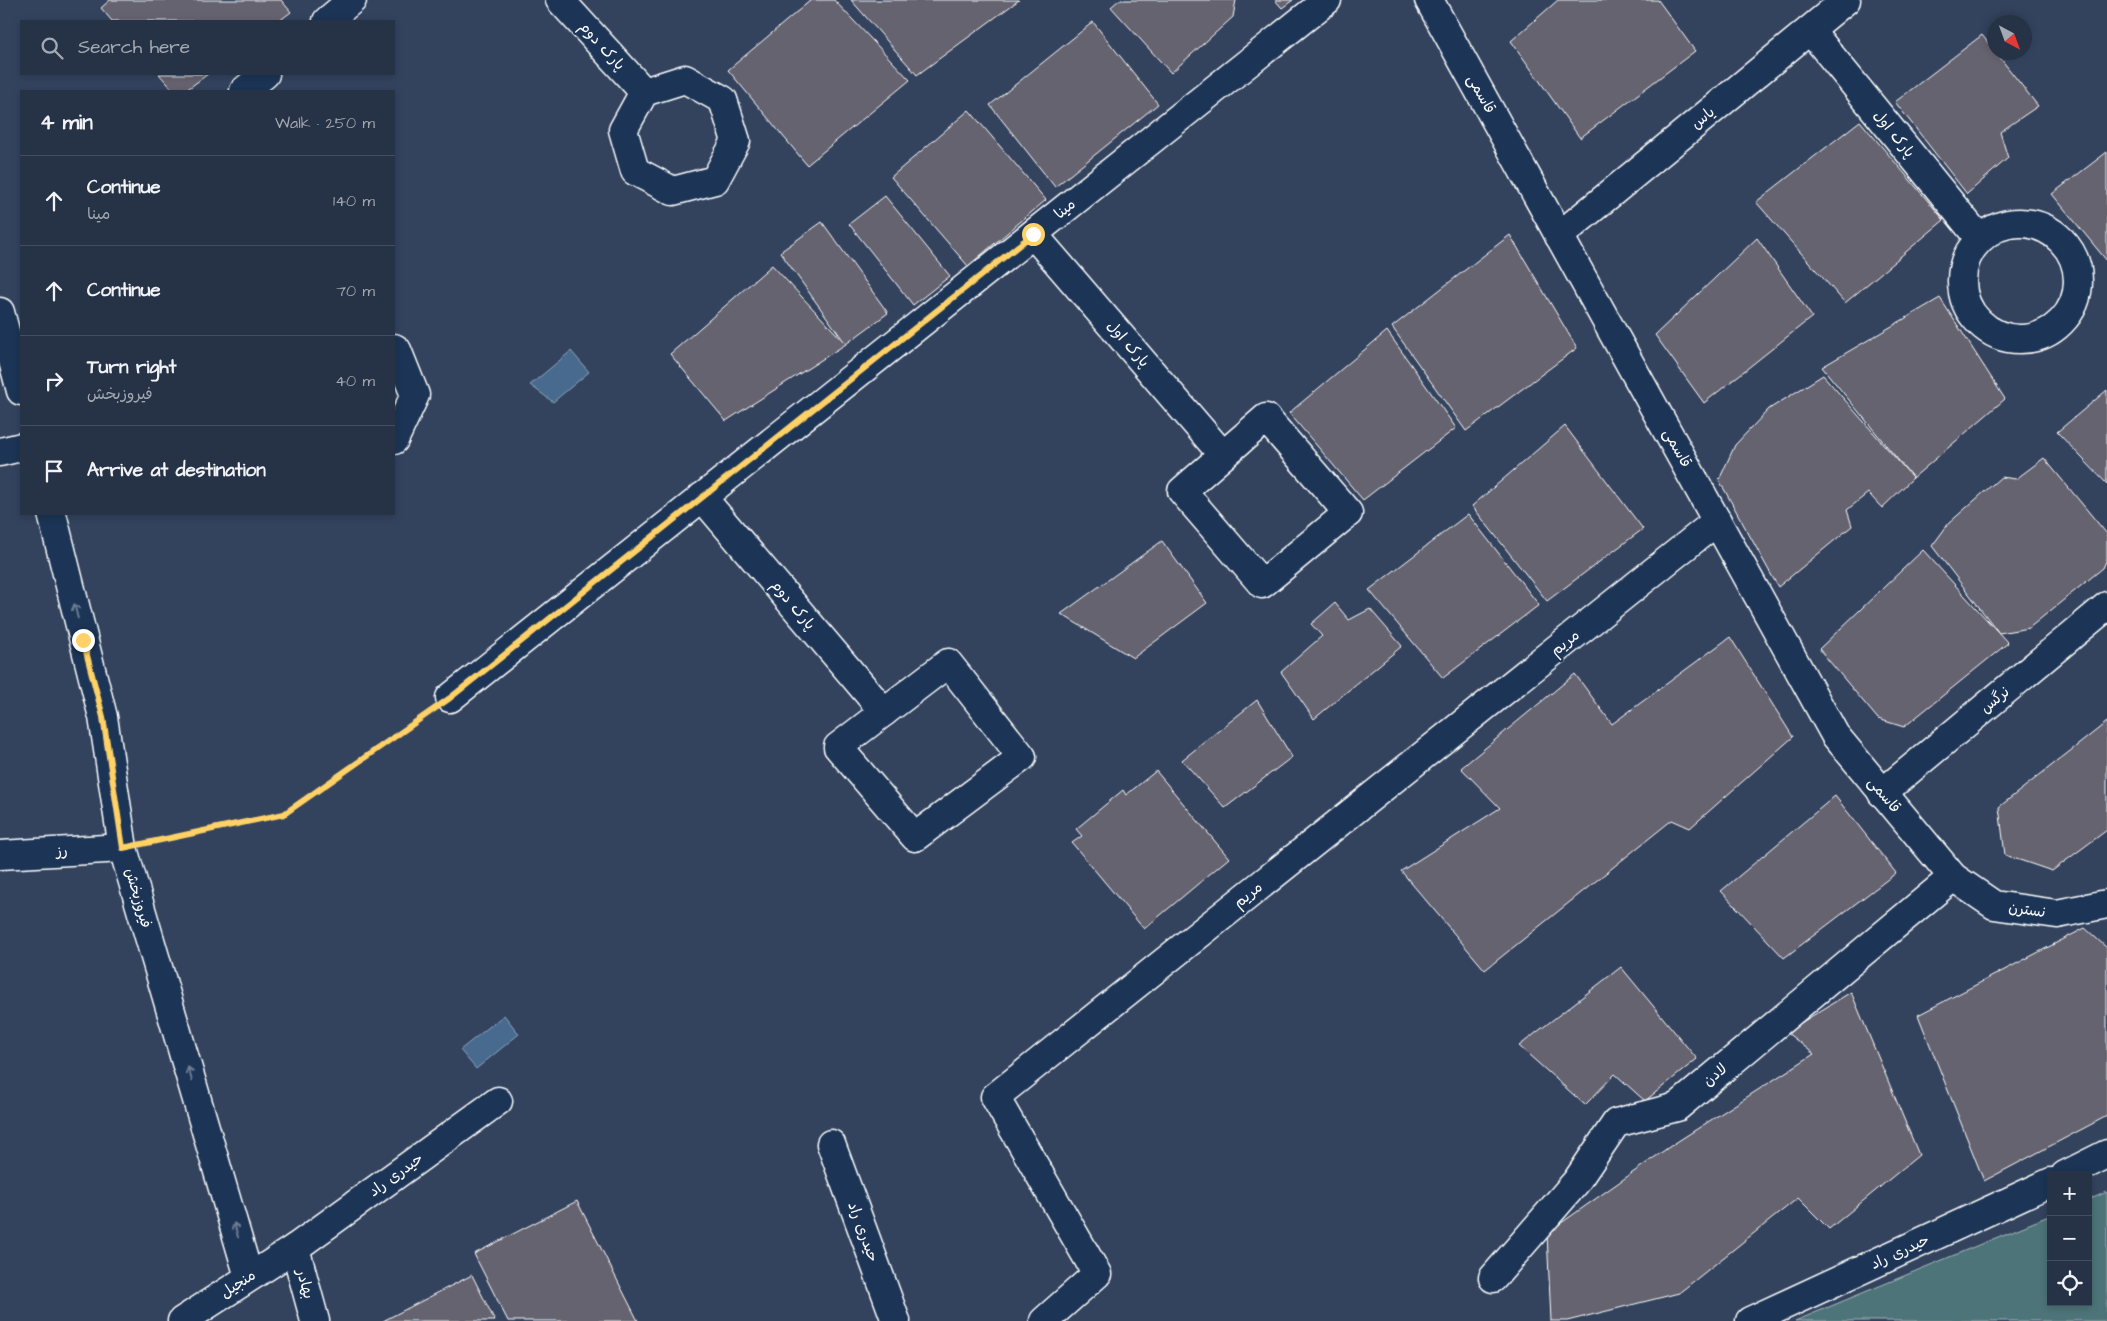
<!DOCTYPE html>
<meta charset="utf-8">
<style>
body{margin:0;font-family:"Architects Daughter","Playpen Sans Arabic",sans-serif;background:#323e51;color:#f1f3f6}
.controls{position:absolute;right:15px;bottom:15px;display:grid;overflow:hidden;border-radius:0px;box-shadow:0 2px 8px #0003}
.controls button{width:45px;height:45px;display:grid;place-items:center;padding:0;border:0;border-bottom:1px solid #424d5f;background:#263246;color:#f1f3f6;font:25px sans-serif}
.compass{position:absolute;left:1987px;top:15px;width:45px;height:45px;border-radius:50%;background:#263246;box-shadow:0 2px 8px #0003;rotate:139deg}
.stop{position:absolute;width:15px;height:15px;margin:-11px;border:4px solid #ffd166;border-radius:50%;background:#fff}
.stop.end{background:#ffd166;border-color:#fff;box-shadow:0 1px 5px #0008}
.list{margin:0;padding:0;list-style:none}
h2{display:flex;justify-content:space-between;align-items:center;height:65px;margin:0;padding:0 20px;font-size:21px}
h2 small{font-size:16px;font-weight:400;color:#a4aab3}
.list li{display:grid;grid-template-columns:32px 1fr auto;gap:15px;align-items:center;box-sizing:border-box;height:90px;padding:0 20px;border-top:1px solid #424d5f}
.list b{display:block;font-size:19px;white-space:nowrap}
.list p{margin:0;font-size:16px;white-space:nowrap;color:#a4aab3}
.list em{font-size:16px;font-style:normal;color:#a4aab3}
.icon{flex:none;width:28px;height:28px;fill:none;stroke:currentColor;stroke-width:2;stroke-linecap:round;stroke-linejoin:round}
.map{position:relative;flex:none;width:2107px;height:1321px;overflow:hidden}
.search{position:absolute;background:#263246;box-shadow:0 2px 8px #0003;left:20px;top:20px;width:375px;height:55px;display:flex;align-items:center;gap:12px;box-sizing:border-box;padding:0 18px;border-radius:0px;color:#a4aab3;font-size:19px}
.panel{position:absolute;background:#263246;box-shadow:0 2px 8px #0003;left:20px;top:90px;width:375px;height:425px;border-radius:0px}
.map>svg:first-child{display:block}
.green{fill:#4e7579;stroke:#a6babc}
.water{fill:#476a8e;stroke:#91a6bb}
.building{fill:#666470;stroke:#fff}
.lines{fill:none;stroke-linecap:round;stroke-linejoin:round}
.street-casing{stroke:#fff;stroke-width:31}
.path{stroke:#fff;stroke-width:3;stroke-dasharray:1 4;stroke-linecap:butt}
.street{stroke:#1d3557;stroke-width:28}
.oneway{stroke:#6c7c92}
.route{stroke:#ffd166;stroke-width:6}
.labels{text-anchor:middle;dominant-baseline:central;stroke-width:4.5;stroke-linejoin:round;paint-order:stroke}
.street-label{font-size:15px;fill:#fff;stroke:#1d3557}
</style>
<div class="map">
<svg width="2107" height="1321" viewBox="0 0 2107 1321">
<rect width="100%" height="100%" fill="#33435e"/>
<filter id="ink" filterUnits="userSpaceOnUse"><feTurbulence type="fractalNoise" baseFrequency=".02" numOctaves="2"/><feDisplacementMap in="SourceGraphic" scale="10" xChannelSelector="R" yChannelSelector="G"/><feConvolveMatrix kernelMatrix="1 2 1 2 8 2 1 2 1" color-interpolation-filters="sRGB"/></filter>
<g filter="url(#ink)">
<path class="green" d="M2107 1192V1321H1795L2051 1215V1302H2088V1200Z"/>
<g class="water">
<path d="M571 351 589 372 553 402 530 385Z"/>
<path d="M504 1015 519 1034 476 1069 460 1050Z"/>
</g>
<g class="building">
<path d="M110 0H281L291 12 279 21H112L101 8Z"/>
<path d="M811 0H834L910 80 807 165 728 70Z"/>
<path d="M851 0H1019L917 75Z"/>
<path d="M1119 0H1236L1233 17 1171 73 1111 7Z"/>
<path d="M1275 0H1293L1282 8Z"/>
<path d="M1558 0H1658L1695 51 1580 138 1511 41Z"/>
<path d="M1093 22 1158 104 1055 187 990 105Z"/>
<path d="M1982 35 2038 106 2000 132 2008 158 1967 194 1895 102Z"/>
<path d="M159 74H208L185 91H174Z"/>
<path d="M969 110 1046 200 968 266 891 177Z"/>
<path d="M1860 121 1944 220 1845 303 1756 202Z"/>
<path d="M2107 152V261L2052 194Z"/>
<path d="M885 196 950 276 913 305 849 224Z"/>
<path d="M822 222 888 313 846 344 780 252Z"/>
<path d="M1510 235 1577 348 1466 431 1392 327Z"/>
<path d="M1757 238 1812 317 1704 403 1655 335Z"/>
<path d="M772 265 846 344 726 421 670 354Z"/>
<path d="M1940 298 2005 399 1913 478 1822 367Z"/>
<path d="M1387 331 1456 428 1363 500 1289 413Z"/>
<path d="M1823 375 1913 478 1882 508 1868 493 1847 510 1852 526 1778 587 1719 480 1735 445 1769 409Z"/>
<path d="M2107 390V484L2057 432Z"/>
<path d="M1565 426 1643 529 1547 601 1472 506Z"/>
<path d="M2044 458 2107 534V559L2103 568 2029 628 1999 633 1932 546 1949 523 2001 477 2016 479Z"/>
<path d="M1468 514 1539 605 1443 678 1369 590Z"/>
<path d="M1162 541 1207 603 1133 658 1061 614Z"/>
<path d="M1923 550 2008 643 1904 727 1878 719 1819 649Z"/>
<path d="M1335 603 1349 620 1370 609 1402 646 1314 719 1281 672 1322 636 1311 624Z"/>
<path d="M1730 637 1793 737 1690 828 1672 820 1485 970 1401 871 1500 808 1461 768 1575 674 1612 724Z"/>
<path d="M1257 700 1292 757 1225 808 1182 760Z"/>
<path d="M2107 722V830L2052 871 2005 855 1999 807Z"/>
<path d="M1156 771 1229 858 1144 929 1072 843 1082 836 1076 829 1123 790 1126 795Z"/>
<path d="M1835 796 1896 873 1784 958 1721 891Z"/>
<path d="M2085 928 2107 948V1116L1984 1181 1918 1015Z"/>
<path d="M1621 967 1697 1059 1645 1101 1615 1074 1585 1105 1519 1046Z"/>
<path d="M1851 992 1919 1155 1829 1229 1798 1198 1679 1293 1567 1321H1551L1547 1233 1672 1145 1814 1054 1786 1032Z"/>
<path d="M577 1201 638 1321H508L474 1254Z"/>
<path d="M472 1275 495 1321H383Z"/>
</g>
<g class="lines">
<g class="street-casing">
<g id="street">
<path d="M560 0 644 92"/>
<path d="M1429 0 1835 735 1953 877 1994 905 2057 914 2107 904"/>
<path d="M327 21 352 0"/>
<path d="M1810 30 1979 238"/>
<path d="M685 79 723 100 736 141 715 180 673 191 635 171 623 130 644 92Z"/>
<path d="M244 91 265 74"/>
<circle cx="2020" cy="281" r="58"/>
<path d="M1033 234 1222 454"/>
<path d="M1559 236 1846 0"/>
<path d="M0 312 21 391"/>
<path d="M394 348 397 350 415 395 394 440"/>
<path d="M1266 418 1348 513 1262 584 1182 491Z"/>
<path d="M0 452 21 447"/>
<path d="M702 497 884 712"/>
<path d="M52 514 103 717 123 848 249 1277"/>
<path d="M948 663 1022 757 915 837 838 747Z"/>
<path d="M450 698 1327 0"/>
<path d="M1882 793 2107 606"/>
<path d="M0 855 123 848"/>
<path d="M831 1144 896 1321"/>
<path d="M2065 1175 2107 1154"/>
<path d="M295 1248 315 1321"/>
<path d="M1493 1278 1576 1182 1616 1123 1677 1107 1953 877"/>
<path d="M182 1321 295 1248 498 1101"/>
<path d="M1044 1321 1097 1274 995 1097 1717 521"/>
<path d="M1750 1321 2051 1182"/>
</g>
</g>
<path class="path" d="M155 841 284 814 425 715"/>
<use href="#street" class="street"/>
</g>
<defs><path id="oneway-shaft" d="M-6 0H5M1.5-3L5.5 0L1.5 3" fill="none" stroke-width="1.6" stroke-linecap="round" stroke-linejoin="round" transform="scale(1.25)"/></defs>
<g class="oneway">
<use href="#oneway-shaft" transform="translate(76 611) rotate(-104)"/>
<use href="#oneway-shaft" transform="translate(190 1074) rotate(-106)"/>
<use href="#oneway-shaft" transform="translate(236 1230) rotate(-106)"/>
</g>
</g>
<g class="lines" filter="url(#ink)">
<path class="route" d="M83 640 103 717 123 848 284 814 450 698 1033 234"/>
</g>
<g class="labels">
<g class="street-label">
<text transform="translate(602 46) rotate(48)">پارک دوم</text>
<text transform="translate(1481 94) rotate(61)">قاسمی</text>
<text transform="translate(1703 118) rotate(-39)">یاس</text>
<text transform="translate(1894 134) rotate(51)">پارک اول</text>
<text transform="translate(1065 209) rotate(-39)">مینا</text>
<text transform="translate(1128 344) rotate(49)">پارک اول</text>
<text transform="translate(1677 448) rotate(61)">قاسمی</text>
<text transform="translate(793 605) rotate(50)">پارک دوم</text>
<text transform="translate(1565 643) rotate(-39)">مریم</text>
<text transform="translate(1995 700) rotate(-40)">نرگس</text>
<text transform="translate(1884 795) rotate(50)">قاسمی</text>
<text transform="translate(62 851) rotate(-4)">رز</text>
<text transform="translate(1248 895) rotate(-39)">مریم</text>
<text transform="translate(138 898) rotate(74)">فیروزبخش</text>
<text transform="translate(2027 910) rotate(8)">نسترن</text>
<text transform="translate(1715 1075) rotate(-40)">لادن</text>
<text transform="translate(396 1175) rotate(-36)">حیدری راد</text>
<text transform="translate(863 1232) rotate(70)">حیدری راد</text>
<text transform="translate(1900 1252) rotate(-25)">حیدری راد</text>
<text transform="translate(238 1284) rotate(-33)">منجیل</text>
<text transform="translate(305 1284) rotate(75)">بهادر</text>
</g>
</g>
</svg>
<div class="controls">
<button>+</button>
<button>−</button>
<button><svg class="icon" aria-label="locate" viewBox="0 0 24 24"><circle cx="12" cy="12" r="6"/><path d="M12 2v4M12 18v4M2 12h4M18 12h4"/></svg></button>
</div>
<svg class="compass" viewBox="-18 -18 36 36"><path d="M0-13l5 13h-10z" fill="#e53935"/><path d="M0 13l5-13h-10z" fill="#a4aab3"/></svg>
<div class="stop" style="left:1033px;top:234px"></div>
<div class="stop end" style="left:83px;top:640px"></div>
<div class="search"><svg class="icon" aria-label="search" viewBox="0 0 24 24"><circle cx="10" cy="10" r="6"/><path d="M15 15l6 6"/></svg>Search here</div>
<section class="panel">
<h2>4 min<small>Walk · 250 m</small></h2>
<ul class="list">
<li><svg class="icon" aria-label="ahead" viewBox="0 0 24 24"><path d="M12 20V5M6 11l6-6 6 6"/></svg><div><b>Continue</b><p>مینا</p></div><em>140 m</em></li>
<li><svg class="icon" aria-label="ahead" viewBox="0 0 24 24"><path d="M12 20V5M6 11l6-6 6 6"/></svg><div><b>Continue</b></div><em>70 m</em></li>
<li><svg class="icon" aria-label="right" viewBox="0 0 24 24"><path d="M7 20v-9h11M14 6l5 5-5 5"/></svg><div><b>Turn right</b><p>فیروزبخش</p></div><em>40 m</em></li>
<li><svg class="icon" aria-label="arrive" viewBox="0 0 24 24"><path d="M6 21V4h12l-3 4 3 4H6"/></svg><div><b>Arrive at destination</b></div></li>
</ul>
</section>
</div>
